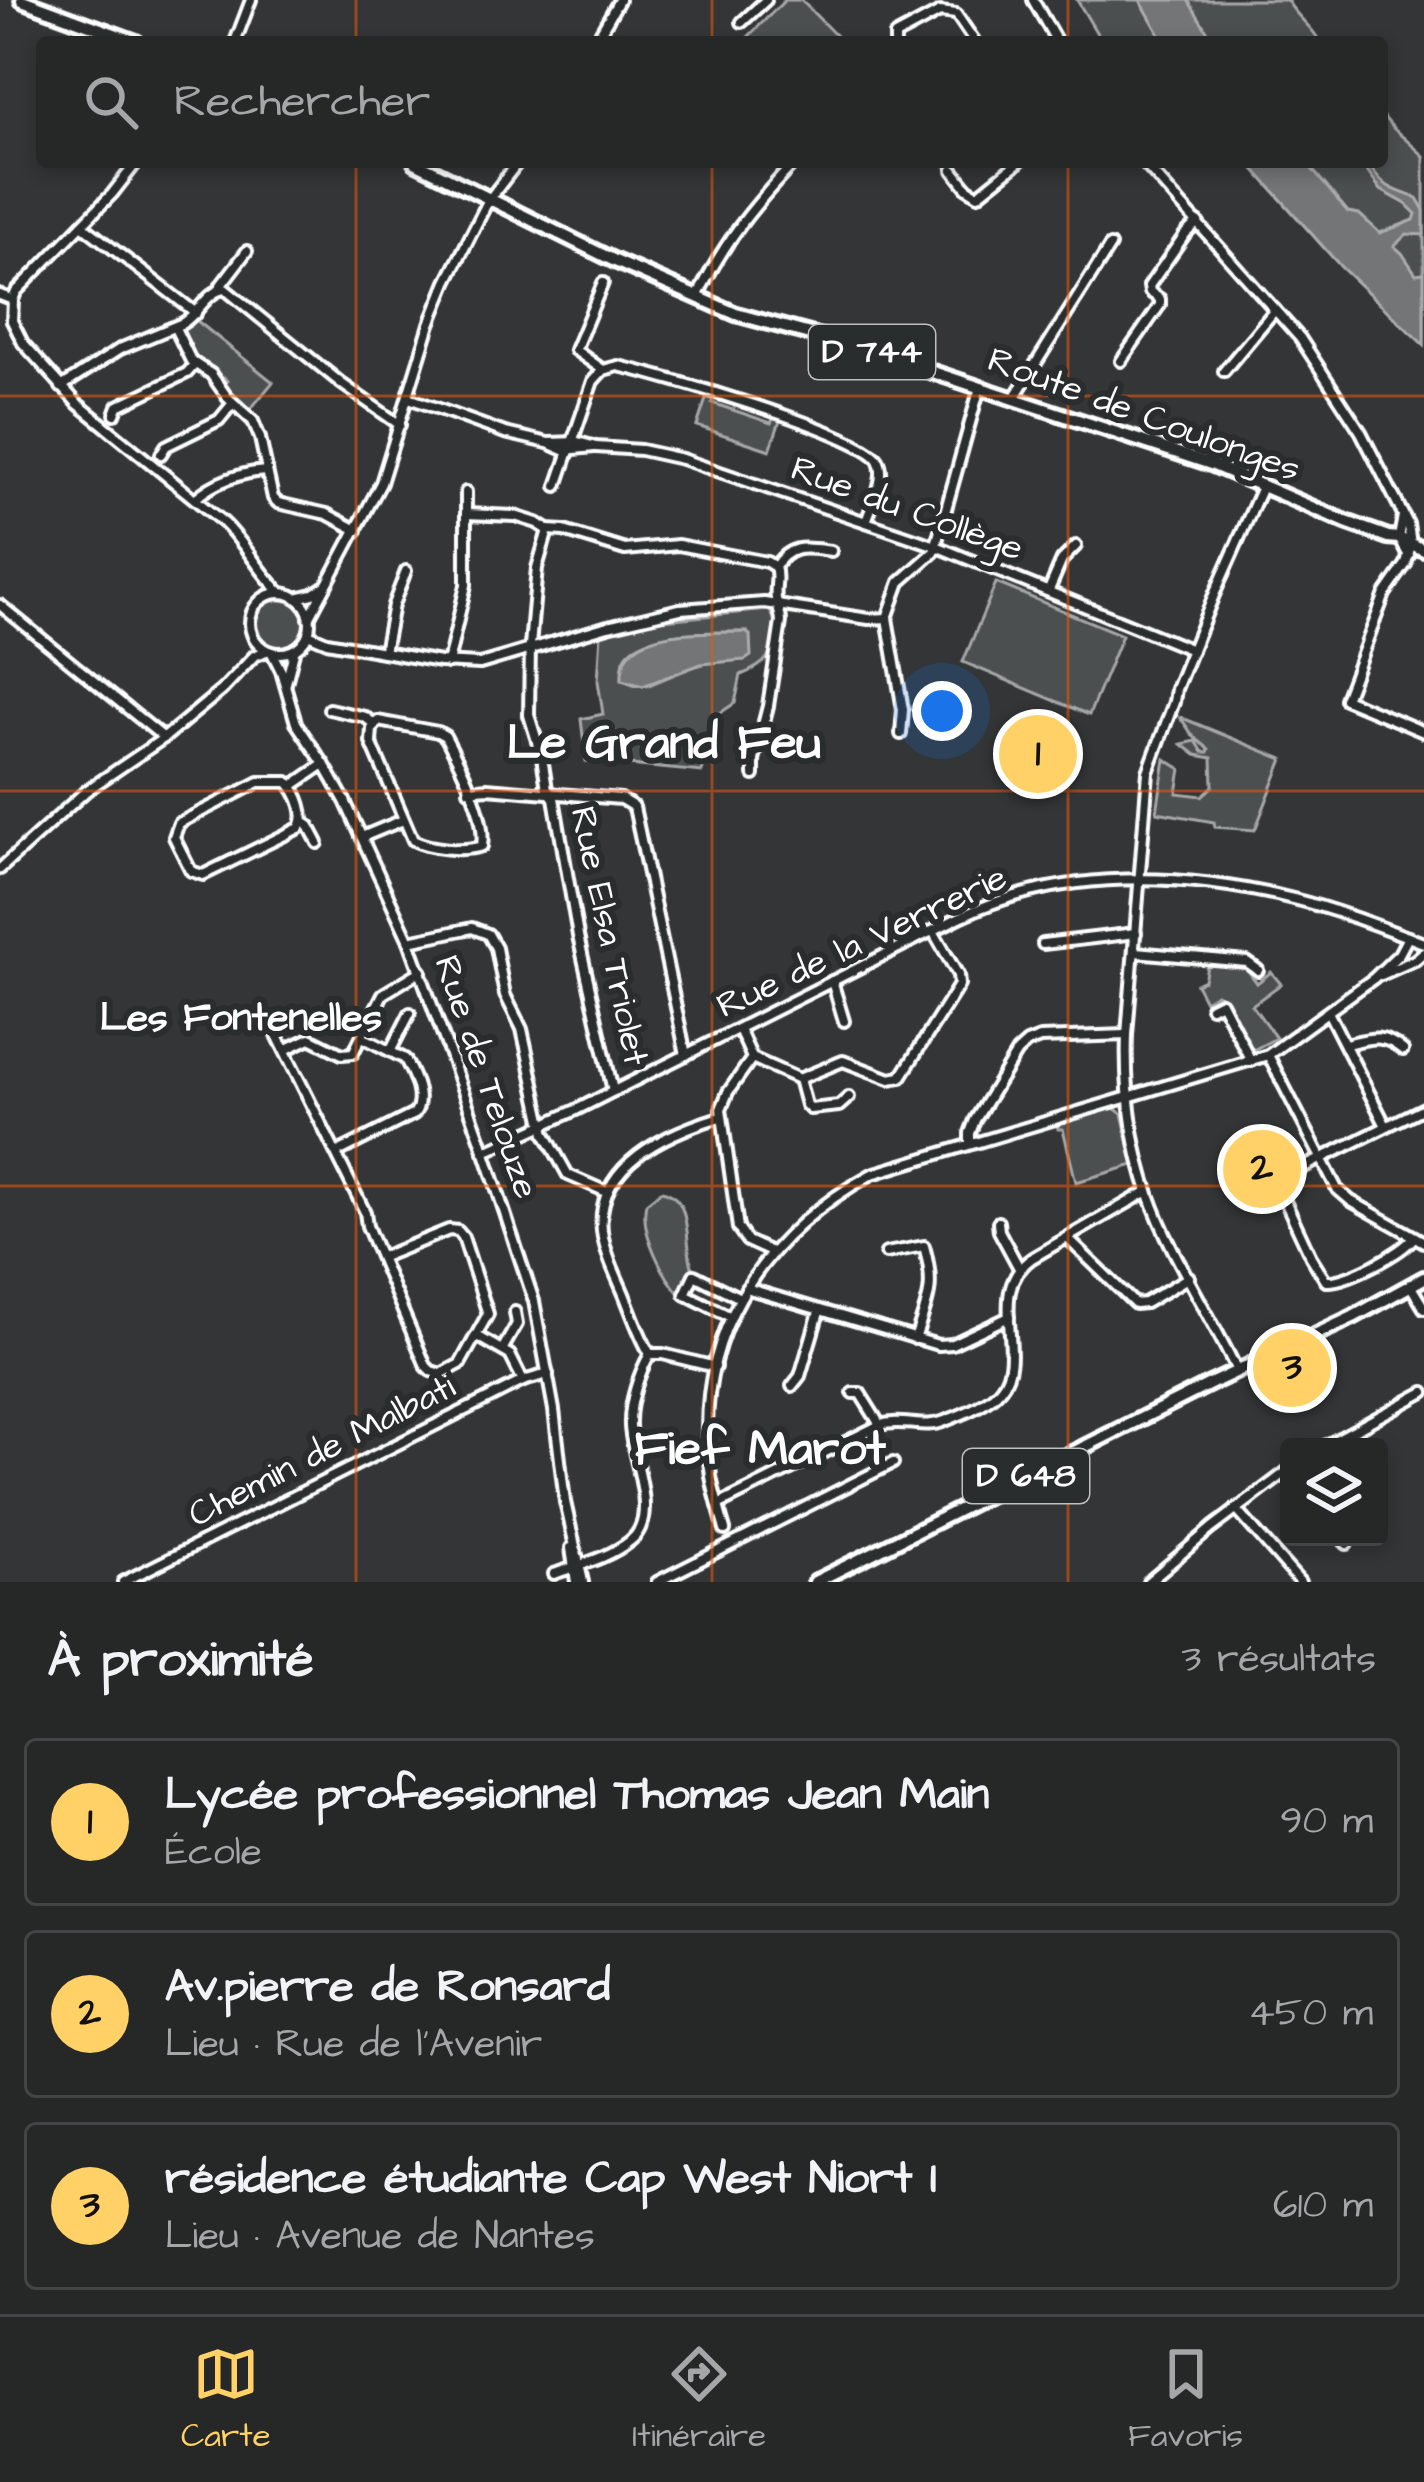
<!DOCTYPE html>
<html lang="fr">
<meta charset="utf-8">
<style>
body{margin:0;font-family:"Architects Daughter",sans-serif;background:#323434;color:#f1f3f6}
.controls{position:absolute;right:36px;bottom:36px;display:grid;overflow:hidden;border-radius:12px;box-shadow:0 6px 18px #0003}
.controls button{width:108px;height:108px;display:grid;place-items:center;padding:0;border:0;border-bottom:3px solid #424445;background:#262828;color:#f1f3f6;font:60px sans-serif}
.you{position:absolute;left:942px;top:711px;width:42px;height:42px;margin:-30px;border:9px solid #fff;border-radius:50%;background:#1a73e8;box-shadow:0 0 0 18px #1a73e833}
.badge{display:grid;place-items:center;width:78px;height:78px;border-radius:50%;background:#ffd166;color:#111;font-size:39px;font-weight:700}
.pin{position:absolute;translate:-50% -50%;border:6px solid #fff;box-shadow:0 3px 12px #0006}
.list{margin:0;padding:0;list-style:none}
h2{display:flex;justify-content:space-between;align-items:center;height:156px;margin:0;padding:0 48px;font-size:51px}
h2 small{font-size:39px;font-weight:400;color:#a4a6a8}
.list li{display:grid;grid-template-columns:78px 1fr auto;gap:36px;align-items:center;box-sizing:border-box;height:168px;margin:0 24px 24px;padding:0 24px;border:3px solid #424445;border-radius:12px}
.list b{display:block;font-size:45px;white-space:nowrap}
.list p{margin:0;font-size:39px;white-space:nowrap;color:#a4a6a8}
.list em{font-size:39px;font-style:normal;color:#a4a6a8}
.icon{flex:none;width:66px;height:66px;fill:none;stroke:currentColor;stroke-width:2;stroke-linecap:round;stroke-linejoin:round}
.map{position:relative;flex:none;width:1424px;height:1582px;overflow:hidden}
.search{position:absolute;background:#262828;box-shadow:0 6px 18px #0003;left:36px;right:36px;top:36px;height:132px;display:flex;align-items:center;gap:30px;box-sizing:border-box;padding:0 42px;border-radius:12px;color:#a4a6a8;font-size:45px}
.sheet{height:732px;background:#262828}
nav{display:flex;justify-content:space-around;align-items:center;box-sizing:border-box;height:168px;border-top:3px solid #424445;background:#262828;font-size:33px;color:#a4a6a8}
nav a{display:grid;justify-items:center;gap:6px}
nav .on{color:#ffd166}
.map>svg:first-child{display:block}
.green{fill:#4c4f50;stroke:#a6a7a8;stroke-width:3;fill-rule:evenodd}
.water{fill:#737576;stroke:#abacad;stroke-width:3}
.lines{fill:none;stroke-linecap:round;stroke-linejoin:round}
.minor-casing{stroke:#fff;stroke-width:16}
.major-casing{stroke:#fff;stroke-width:20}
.minor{stroke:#2a2d2e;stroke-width:8}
.major{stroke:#2a2d2e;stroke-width:10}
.grid{fill:none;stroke:#e8590c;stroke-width:3;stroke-opacity:0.55}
.labels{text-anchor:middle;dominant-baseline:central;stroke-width:12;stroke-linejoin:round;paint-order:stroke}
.shield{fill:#2a2d2e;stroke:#bfc0c0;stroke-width:3}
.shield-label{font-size:33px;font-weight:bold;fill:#fff}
.street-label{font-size:36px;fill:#fff;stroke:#2a2d2e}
.neighbourhood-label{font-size:39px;font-weight:bold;fill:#fff;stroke:#2a2d2e}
.district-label{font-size:48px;font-weight:bold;fill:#fff;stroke:#2a2d2e}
</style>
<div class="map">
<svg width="1424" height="1582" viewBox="0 0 1424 1582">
<rect width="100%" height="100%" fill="#333536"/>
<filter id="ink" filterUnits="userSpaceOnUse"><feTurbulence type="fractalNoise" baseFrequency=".00833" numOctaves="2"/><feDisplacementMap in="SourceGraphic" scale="24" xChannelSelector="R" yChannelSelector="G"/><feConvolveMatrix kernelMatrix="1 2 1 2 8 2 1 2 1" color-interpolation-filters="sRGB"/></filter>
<g filter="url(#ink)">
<g class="green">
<path d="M785 0H801L842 42H743Z"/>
<path d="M1077 0H1287C1296 17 1313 27 1320 42H1102Z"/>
<path d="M1382 115 1394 129 1424 156V345L1342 268 1248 162H1382Z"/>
<path d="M196 320 273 382 249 411 232 398 223 385 227 381 224 377 219 379 195 361 180 333V329Z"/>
<path d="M707 396 713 398 712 403 771 423 774 418 780 421 770 450 697 426Z"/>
<path d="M996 583 1122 635 1089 715 963 662Z"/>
<circle cx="280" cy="624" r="24"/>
<path d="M769 610 776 621C771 652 774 662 741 675L735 703 717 715 702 772 586 761 581 719 603 714 598 681 601 633 630 623ZM746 632 717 660 689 668 649 685H636L622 680C622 679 623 662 624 660 636 628 718 632 746 632Z"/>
<path d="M1180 717 1283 759 1255 830 1215 827 1214 822 1157 812 1165 759 1181 769 1177 793 1202 796 1213 786 1212 758 1196 755 1182 744 1196 741 1203 752H1208L1209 749 1194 737Z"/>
<path d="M1208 962 1244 965 1257 983 1271 972 1281 984 1252 1005 1276 1038 1251 1051 1224 998 1216 994 1205 1001 1196 984 1204 980Z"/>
<path d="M1114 1108 1122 1114 1134 1165 1076 1182 1063 1129H1058L1057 1124Z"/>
<path d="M661 1191C694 1196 684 1246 693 1270L682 1297C664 1277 639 1232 646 1203Z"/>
</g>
<g class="water">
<path d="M1140 0H1188L1214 42H1164Z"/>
<path d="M1248 162H1306L1348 212 1359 214 1380 233 1414 220 1416 214 1406 204 1381 190 1360 162H1367C1383 187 1390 189 1417 198L1424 210V235L1407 234 1394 246 1402 253 1416 274 1424 273V345L1342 268Z"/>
<path d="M746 632 750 635 751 656 745 660 701 664 643 686 622 680C618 623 708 634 746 632Z"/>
</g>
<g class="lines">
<g class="minor-casing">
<g id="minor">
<path d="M1033 0 1057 42"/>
<path d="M742 22 766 0"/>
<path d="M235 42 251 0"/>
<path d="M595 42 619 0"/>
<path d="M895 42V36L940 12 956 14 975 42"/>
<path d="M137 162 112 194 16 292 13 300 12 321 23 343 78 404 224 523C246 544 259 572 281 593"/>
<path d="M1143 162 1300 338 1361 432 1408 524 1411 544 1406 564 1385 594 1345 699 1424 732"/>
<path d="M953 170 967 188 978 195 1019 162"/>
<path d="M82 225 196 313"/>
<path d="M603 283 575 350 603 370"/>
<path d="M221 289V285L247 251"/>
<path d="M0 295 13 300"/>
<path d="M697 297C725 241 752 207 795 162"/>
<path d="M175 328 191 361 211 374 227 397 253 421 260 438 273 498 278 503 327 514 357 530"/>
<path d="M1121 361 1160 305V299L1150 292 1149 286 1186 233 1198 222"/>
<path d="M1224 371 1275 310"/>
<path d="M61 387 120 349 183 323C198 314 208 290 225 289L342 384 400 425"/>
<path d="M409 398 505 433 548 443 564 450 594 447"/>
<path d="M1014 398 1110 246"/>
<path d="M115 414 118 406 187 373 195 364"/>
<path d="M548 443 578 442 596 447 641 450 682 459 936 546 1192 650"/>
<path d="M161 454 166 446 219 420 233 403"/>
<path d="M557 486 593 381 603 370 618 366C657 374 862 433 878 460 888 477 871 505 866 522"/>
<path d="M195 499C213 482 242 472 267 471"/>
<path d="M466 514 515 516 537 523 548 530 564 531 625 550 678 545 767 562 775 567C779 578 774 588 776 599 777 608 781 612 781 622L768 706 754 760V775"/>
<path d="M1403 516 1399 538 1409 556"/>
<path d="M548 530 537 568 530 646 529 715 542 757 547 789 554 798 578 936 613 1091"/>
<path d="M775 567C790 543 806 548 831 551"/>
<path d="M1049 590 1062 560 1076 546"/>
<circle cx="280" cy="623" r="30"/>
<path d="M296 598 313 594 325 586"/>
<path d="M0 605 164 738"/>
<path d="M309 618 381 483 430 324 447 282 488 201 518 162"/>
<path d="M887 618 903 710 901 734"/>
<path d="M308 634 327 642 440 662 480 664 608 626 680 609 764 603 869 619 887 618 900 582 934 552 980 387"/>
<path d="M384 652 393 605 406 571"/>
<path d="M272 653 281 671 296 723 324 764 345 801 409 941 481 1141 534 1301 554 1410 565 1502 583 1582"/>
<path d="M448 663 466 585V492"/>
<path d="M286 683 294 652"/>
<path d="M329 709 365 717 374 724"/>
<path d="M378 721 438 732 445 736C460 764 487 815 482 846 464 852 430 849 413 840L371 742 372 729Z"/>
<path d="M259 782H288C298 793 308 816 299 828L203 875 191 871 174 837 179 823Z"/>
<path d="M292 786 324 764"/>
<path d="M469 790 487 788 621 799 634 807 686 1055"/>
<path d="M303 822 309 826 318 843"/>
<path d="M362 837 403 820"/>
<path d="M0 869 86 791 164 738 222 690 254 656 266 651"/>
<path d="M409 941 472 928 488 934 496 948 505 995 522 1029 545 1134 568 1175 607 1192"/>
<path d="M1043 944 1136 933"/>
<path d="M1135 952 1247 962 1258 970"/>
<path d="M1381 975 1415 960 1424 952"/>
<path d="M832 981 844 1021"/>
<path d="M1211 1007 1221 1002 1251 1061"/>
<path d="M1328 1012 1386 1126"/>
<path d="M272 1025 365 1212 367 1226 426 1366 431 1371 441 1374 460 1364 488 1314 463 1237 458 1231 449 1230 382 1257"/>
<path d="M739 1029 752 1058 728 1092 721 1109 738 1228 747 1241 771 1252"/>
<path d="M1346 1044C1370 1038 1383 1033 1403 1050"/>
<path d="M285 1050 310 1038 342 1054 353 1053 383 994 421 971"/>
<path d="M391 1050 410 1013"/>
<path d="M1268 1055 1337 1189 1351 1201 1424 1242"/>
<path d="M752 1058 799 1079 843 1061 890 1079 901 1077 959 985 958 975 933 931"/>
<path d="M799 1079 806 1105 810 1109 839 1106 849 1097"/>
<path d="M970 1143V1133L975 1120 1017 1052 1027 1043 1040 1038 1127 1035"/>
<path d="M484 1152 576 1110 960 917C1062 868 1185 872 1293 899 1337 910 1381 927 1424 943"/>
<path d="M336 1153 414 1114C426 1099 413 1075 405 1059L362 1037"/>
<path d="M998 1222 999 1231 1019 1268"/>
<path d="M1414 1237C1402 1253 1346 1283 1326 1281L1311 1257 1278 1186 1284 1177 1424 1108"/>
<path d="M1067 1238 1135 1304 1145 1303 1189 1277"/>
<path d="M886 1253 924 1246C936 1288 928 1300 915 1339"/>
<path d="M1410 1285 1424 1308"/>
<path d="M746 1288 938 1345 952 1344 1009 1317"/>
<path d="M731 1317 685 1294 694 1275 740 1298"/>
<path d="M477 1336 510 1355 523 1381"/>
<path d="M502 1350 517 1324 515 1312"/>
<path d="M650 1354C639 1335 632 1314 624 1294 615 1273 605 1253 602 1231 595 1164 667 1133 720 1117"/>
<path d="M650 1354H663L715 1367"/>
<path d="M1237 1371C1210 1313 1170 1255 1149 1194 1131 1141 1125 1090 1127 1035L1148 772 1174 702 1176 689 1214 595 1262 487"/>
<path d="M792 1386 800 1376 819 1312"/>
<path d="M853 1393H860L880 1425"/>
<path d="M1323 1447 1424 1392"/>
<path d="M718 1505 880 1425C902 1418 925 1430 945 1421 963 1414 989 1404 1001 1388 1029 1353 984 1292 1032 1258L1148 1191"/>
<path d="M1236 1509 1300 1582"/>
<path d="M725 1530C720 1512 714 1494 711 1476 690 1341 757 1238 872 1174L1268 1055 1374 978 1399 954 1408 937"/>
<path d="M1340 1537 1347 1544"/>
<path d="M571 1548 576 1582"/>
<path d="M554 1574C579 1565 609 1558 630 1541 661 1517 631 1458 630 1426 629 1403 639 1373 650 1354"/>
<path d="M123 1582 523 1381 548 1374"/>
<path d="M657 1582 893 1463"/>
<path d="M1148 1582 1212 1528 1289 1470"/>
</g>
</g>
<g class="major-casing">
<g id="major">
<path d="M22 0 136 42"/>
<path d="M415 162 615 261 736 314 854 346 1211 464 1346 522 1388 537 1399 538 1424 550"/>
<path d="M815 1582 1212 1383 1353 1317 1424 1278"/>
</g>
</g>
<use href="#minor" class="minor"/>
<use href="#major" class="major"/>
</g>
</g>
<path class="grid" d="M356 0V42M712 0V42M1068 0V42M356 162V1582M712 162V1582M1068 162V1582M0 396H1424M0 791H1424M0 1186H1424"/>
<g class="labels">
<g class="shield">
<rect x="809" y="325" width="126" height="54" rx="9"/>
<rect x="963" y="1449" width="126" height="54" rx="9"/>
</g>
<g class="shield-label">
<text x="872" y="352">D 744</text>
<text x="1026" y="1476">D 648</text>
</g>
<g class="street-label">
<text transform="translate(1144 415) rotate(20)">Route de Coulonges</text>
<text transform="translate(907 509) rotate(20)">Rue du Collège</text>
<text transform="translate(609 936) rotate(78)">Rue Elsa Triolet</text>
<text transform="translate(862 942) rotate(-25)">Rue de la Verrerie</text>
<text transform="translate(486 1077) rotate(71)">Rue de Telouze</text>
<text transform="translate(322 1451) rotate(-27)">Chemin de Malbati</text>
</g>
<g class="neighbourhood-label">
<text x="241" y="1019">Les Fontenelles</text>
</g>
<g class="district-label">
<text x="664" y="744">Le Grand Feu</text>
<text x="760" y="1450">Fief Marot</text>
</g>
</g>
</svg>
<div class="controls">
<button><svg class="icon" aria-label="layers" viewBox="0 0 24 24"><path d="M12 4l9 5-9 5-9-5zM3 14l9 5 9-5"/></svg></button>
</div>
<div class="you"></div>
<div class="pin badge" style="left:1038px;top:754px">1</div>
<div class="pin badge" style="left:1262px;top:1169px">2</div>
<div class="pin badge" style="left:1292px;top:1368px">3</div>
<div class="search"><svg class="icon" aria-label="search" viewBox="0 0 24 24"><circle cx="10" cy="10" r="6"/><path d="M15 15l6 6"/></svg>Rechercher</div>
</div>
<section class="sheet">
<h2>À proximité<small>3 résultats</small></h2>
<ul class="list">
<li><span class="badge">1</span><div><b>Lycée professionnel Thomas Jean Main</b><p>École</p></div><em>90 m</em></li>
<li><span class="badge">2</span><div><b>Av.pierre de Ronsard</b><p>Lieu · Rue de l'Avenir</p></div><em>450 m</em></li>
<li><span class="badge">3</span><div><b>résidence étudiante Cap West Niort I</b><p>Lieu · Avenue de Nantes</p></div><em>610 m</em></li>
</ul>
</section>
<nav>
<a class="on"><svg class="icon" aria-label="map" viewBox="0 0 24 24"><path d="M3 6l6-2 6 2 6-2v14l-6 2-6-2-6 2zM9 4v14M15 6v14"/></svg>Carte</a>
<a><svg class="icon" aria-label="directions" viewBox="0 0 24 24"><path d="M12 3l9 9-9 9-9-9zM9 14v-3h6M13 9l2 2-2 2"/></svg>Itinéraire</a>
<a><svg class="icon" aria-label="saved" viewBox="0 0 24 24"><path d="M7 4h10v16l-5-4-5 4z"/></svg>Favoris</a>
</nav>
